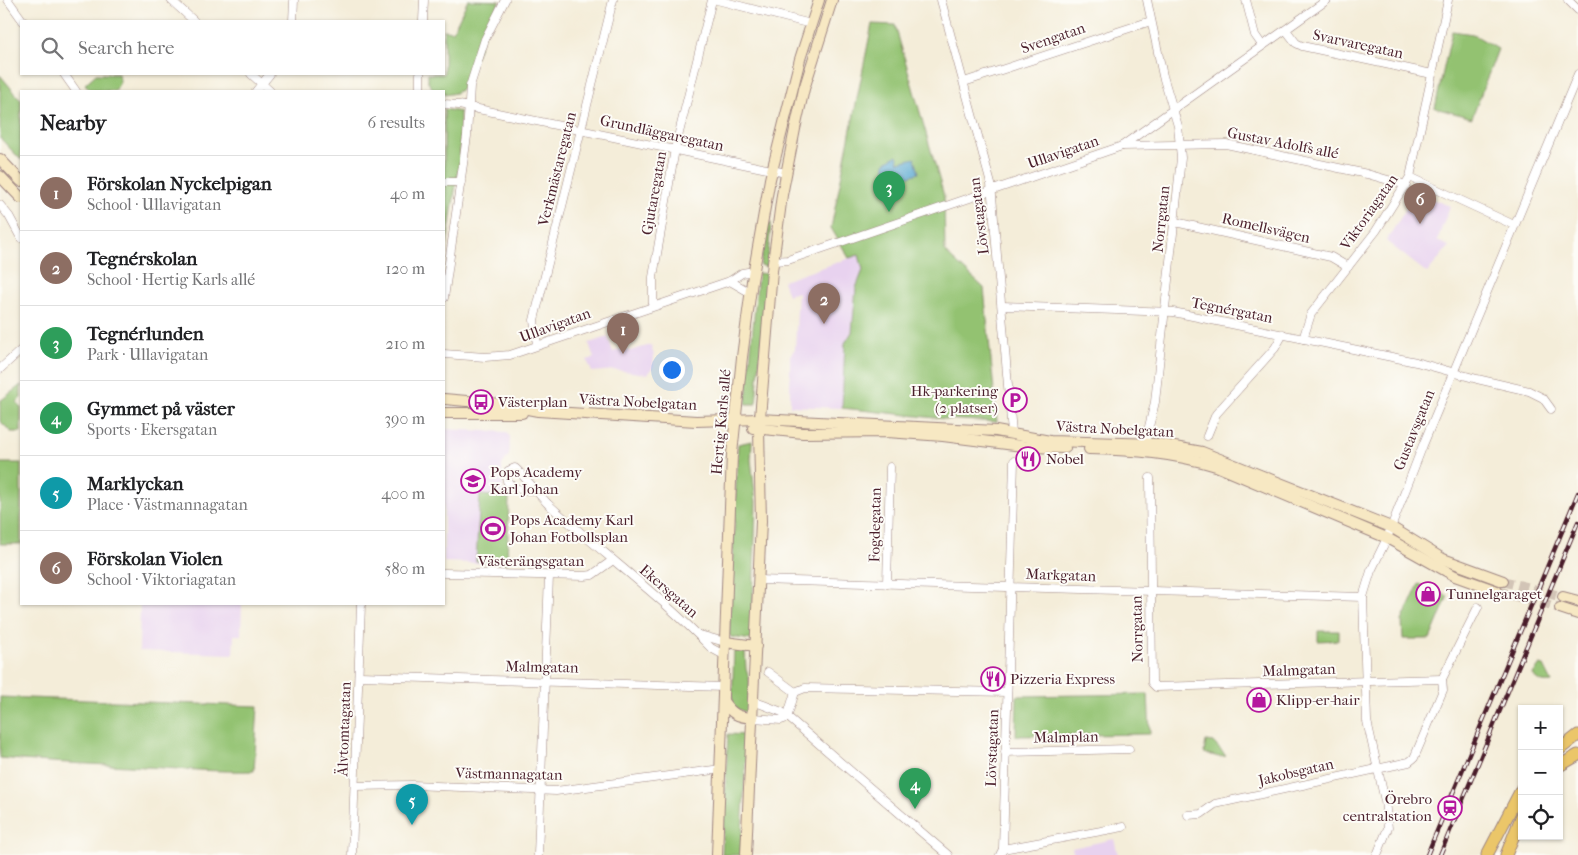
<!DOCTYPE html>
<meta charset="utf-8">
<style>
body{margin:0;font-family:"IM FELL French Canon",serif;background:#f6f6f6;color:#202124}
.controls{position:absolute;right:15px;bottom:15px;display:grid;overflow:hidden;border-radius:0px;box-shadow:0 1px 4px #0004}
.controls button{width:45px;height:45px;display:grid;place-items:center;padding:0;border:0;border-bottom:1px solid #e0e0e0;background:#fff;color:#202124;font:25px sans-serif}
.you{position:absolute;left:671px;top:369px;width:18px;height:18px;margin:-12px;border:4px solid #fff;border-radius:50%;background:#1a73e8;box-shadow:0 0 0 8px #1a73e833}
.badge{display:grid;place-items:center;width:32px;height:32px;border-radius:50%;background:#db2777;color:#fff;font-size:16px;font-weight:700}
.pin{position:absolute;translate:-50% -41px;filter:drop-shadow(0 1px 2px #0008)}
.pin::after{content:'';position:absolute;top:26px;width:18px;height:15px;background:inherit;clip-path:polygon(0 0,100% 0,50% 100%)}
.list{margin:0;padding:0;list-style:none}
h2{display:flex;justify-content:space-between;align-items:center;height:65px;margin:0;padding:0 20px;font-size:21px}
h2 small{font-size:16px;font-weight:400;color:#757577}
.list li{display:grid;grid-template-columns:32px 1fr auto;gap:15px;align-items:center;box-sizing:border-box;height:75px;padding:0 20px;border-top:1px solid #e0e0e0}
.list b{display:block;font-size:19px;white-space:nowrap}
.list p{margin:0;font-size:16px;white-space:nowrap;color:#757577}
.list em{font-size:16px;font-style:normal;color:#757577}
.icon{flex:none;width:28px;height:28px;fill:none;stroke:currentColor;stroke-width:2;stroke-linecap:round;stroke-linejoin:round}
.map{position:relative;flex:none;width:1578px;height:855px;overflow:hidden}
.search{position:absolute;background:#fff;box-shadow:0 1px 4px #0004;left:20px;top:20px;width:425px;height:55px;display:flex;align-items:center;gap:12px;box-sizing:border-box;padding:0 18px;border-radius:0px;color:#757577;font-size:19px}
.panel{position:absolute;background:#fff;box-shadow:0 1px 4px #0004;left:20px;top:90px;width:425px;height:515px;border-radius:0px}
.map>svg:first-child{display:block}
.built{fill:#e8d2ef}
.green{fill:#93c271;stroke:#6e704e}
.water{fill:#56a7d1;stroke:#50637e}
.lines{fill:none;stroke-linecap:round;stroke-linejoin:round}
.secondary-tunnel{stroke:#d2c4b6;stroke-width:10;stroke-dasharray:10 5;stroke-linecap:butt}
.minor-casing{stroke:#9f8682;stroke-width:9}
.secondary-casing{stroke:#9f8682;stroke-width:12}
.primary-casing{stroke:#9f8682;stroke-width:13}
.minor{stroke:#fff;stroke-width:8}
.secondary{stroke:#f7e8c3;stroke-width:10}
.primary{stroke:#ebc669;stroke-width:11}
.rail-casing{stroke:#4a1f2b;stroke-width:4.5}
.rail{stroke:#fdfcf7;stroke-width:2.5;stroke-dasharray:8;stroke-linecap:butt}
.labels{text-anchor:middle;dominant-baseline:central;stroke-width:4;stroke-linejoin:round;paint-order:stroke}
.street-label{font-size:15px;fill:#4a1f2b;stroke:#fdfcf7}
.poi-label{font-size:15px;fill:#4a1f2b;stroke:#fdfcf7;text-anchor:start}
</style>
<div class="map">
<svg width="1578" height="855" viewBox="0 0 1578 855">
<rect width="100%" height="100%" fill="#fdfcf7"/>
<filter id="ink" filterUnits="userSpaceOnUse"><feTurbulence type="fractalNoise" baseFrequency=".02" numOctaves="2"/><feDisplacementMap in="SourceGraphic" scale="10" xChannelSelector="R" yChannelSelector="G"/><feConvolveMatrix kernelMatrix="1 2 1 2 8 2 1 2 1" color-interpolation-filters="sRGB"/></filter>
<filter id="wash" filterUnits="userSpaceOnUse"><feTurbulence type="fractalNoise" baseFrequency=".0096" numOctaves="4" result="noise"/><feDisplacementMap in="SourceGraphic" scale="20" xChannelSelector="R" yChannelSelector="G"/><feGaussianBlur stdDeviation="1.12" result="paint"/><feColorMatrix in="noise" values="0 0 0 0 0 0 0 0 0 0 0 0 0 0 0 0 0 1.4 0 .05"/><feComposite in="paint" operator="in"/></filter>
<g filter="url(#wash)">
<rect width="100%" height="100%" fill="#f4edd9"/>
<g class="built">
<path d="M1416 193 1450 206 1437 241 1449 246 1427 273 1386 241Z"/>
<path d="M859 255 863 270 856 288 852 332 845 343 842 408 790 406V355L795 349 798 292 788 295 783 281Z"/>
<path d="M608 337 613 352 621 349 630 351 651 345 654 356 653 367 647 374 616 370 592 372 587 360 594 358 589 343Z"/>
<path d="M444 429 506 432 510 437 509 455 502 465 503 497H509L507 564 444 562Z"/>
<path d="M175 604H242L241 635H234L233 654 139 651 140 605 175 606Z"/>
<path d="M1114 839 1118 855H1074L1072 848Z"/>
</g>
<g class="green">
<path d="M468 0 500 1 484 34 464 88 455 93 445 95 444 91 434 90 428 82V74H444V30L453 31Z"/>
<path d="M872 24 895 25 944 196 945 252 984 288 997 422 945 419 842 408 845 343 852 332 856 288 863 270 859 255 849 258 831 228Z"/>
<path d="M1452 31 1473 34 1498 49 1472 118 1435 108Z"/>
<path d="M96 74H118L120 82 115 91H91L85 84Z"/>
<path d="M0 75 21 100V160L0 138Z"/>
<path d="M444 109 460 112V159L444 261Z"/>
<path d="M771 223 767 267 760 265 767 225Z"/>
<path d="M758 273 767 274 756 404H746Z"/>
<path d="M21 385V398L17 402 21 408V432H11L0 421V401Z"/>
<path d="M752 441 751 460 756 502 752 640 731 637 729 635 738 444Z"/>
<rect x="0" y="463" width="21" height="81"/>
<path d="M480 495 509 497 507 564 476 561Z"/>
<path d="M1419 584 1448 596 1430 639H1403L1402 621Z"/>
<path d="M1318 631H1339V640L1318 641Z"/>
<path d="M737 647 745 652 746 669 750 682 748 710 745 712 733 707 732 704 734 649Z"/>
<path d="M1540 665 1544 666 1552 682C1543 683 1537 682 1533 674Z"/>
<path d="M1148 694 1150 734 1016 736 1017 696Z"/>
<path d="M0 697 258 706 254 771C217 772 183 769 146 767 97 764 49 763 0 758Z"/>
<path d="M728 734 747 735 741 855H722Z"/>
<path d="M1206 741 1213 742 1226 756 1219 757 1204 753Z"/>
</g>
<path class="water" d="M897 155 899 162 915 158 919 173C904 177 883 188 885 163Z"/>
</g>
<g filter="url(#ink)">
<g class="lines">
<g class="secondary-tunnel">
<path d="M1503 581 1563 597"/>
<path d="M1497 591 1560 608"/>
</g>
<g class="minor-casing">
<g id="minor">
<path d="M8 0 23 21"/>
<path d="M171 0 194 21"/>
<path d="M717 0 811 24"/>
<path d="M941 0 991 184 1012 433"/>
<path d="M1246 0 1255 35 1262 45"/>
<path d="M1568 0 1578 10"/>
<path d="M293 21 294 0"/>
<path d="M423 21 424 0"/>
<path d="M1286 30 1296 43 1302 46 1432 74"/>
<path d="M64 74 76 91"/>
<path d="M251 74 270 91"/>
<path d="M964 82 1151 21"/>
<path d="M256 91 270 74"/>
<path d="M420 91V74"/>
<path d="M444 104 459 105 786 173"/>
<path d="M1122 146 1226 144 1367 174 1406 185"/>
<path d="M1410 177 1514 225"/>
<path d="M444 182H461"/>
<path d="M0 205 9 216 21 238"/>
<path d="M1175 222 1331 257 1348 267"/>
<path d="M774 261 788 260 1122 146 1327 0"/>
<path d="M730 281 751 293"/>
<path d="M444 298 467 136 470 86 485 39 505 0"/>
<path d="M653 305V277L675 149 712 0"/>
<path d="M1002 306 1173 312 1416 362 1477 379 1529 391 1543 398 1551 409"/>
<path d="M1303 339 1311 314 1376 231 1410 177 1448 0"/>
<path d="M537 345 534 320 613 0"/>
<path d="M444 354 485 357 510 355 730 281 742 273 754 271"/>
<path d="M0 369 21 350"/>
<path d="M1207 436 1216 414 1275 348 1283 334"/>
<path d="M1145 443 1155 402 1181 158 1178 126 1163 76 1147 0"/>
<path d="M1150 478 1152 683 1156 687 1442 679"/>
<path d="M533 490C522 490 514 490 507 481L508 471 515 468C519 470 541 497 548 504 602 553 661 596 711 648L724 655"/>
<path d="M444 573 585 576 592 575 613 560"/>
<path d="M758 580 1363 597"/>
<path d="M887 584 890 467"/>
<path d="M700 635 725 642"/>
<path d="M768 672 795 692"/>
<path d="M360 676 724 687"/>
<path d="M753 701 782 712 948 855"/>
<path d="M753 718 781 720 787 718"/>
<path d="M787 718 795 692 805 688 1007 692"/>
<path d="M1005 752 1129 749"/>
<path d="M355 786 412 785 556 791 721 769"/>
<path d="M1188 815 1201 814 1215 804 1409 762 1414 758 1443 690 1442 679 1478 607"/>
<path d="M1003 849 1123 827"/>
<path d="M352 855 361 604"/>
<path d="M538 855 549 576"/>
<path d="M1000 855 1003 849 1014 461"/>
<path d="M1377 855 1388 828 1385 801 1367 721 1363 597 1371 571 1387 538 1423 445 1578 74"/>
</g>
</g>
<g class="secondary-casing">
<g id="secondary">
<path d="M0 159 21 181"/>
<path d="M0 176 21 198"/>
<path d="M444 399 501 404 538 411 696 421 759 419 996 431 1050 441 1158 444 1202 452 1391 527 1443 559 1503 581"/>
<path d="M444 413H522"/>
<path d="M753 428 803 433 887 432 943 436 1030 447 1065 448"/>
<path d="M1089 449C1134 450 1174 453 1216 466L1387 538 1455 576 1497 591"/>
<path d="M1563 597 1578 601"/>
<path d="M1560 608 1578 614"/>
<path d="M725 642 756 646"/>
<path d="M723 701C732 714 737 717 753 718"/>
<path d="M717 855 732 454 742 357 752 281 770 179 800 59 819 0"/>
<path d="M746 855 761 521 759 430 772 271 782 195 795 129 804 89 832 0"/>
</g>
</g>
<g class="primary-casing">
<g id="primary">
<path d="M1559 750 1578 735"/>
<path d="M1559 766 1578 755"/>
<path d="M1487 855 1522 788"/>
<path d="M1506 855 1522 815"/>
</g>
</g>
<use href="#minor" class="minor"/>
<use href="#secondary" class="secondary"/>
<use href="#primary" class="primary"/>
<g class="rail-casing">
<g id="rail">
<path d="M1427 855 1578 493"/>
<path d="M1440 855 1578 522"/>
</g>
</g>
<use href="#rail" class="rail"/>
</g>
</g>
<defs>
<g id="parking-ring" transform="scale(1.25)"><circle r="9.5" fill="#fdfcf7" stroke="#b5179e" stroke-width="1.5"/><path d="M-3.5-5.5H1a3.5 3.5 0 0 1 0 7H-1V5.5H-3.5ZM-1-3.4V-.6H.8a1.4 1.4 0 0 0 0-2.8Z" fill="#b5179e"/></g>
<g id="bus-ring" transform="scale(1.25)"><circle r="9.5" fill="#fdfcf7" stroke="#b5179e" stroke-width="1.5"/><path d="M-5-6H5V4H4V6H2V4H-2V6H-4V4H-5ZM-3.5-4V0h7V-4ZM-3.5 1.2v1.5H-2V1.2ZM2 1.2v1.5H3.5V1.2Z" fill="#b5179e"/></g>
<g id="restaurant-ring" transform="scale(1.25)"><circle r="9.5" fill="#fdfcf7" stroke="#b5179e" stroke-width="1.5"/><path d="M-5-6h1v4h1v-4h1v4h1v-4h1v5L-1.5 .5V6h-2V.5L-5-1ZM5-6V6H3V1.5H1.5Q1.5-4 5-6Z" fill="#b5179e"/></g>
<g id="school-ring" transform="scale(1.25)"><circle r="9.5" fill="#fdfcf7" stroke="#b5179e" stroke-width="1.5"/><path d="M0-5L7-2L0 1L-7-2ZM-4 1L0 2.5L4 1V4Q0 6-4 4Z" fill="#b5179e"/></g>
<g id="stadium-ring" transform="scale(1.25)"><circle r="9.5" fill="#fdfcf7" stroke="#b5179e" stroke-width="1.5"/><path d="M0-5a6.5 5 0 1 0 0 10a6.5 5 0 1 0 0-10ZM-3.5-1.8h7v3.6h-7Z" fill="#b5179e"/></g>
<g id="shop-ring" transform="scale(1.25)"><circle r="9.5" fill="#fdfcf7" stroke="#b5179e" stroke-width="1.5"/><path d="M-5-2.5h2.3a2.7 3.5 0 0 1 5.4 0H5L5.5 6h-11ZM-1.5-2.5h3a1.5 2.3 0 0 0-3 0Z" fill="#b5179e"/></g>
<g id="station-ring" transform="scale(1.25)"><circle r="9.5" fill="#fdfcf7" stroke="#b5179e" stroke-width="1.5"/><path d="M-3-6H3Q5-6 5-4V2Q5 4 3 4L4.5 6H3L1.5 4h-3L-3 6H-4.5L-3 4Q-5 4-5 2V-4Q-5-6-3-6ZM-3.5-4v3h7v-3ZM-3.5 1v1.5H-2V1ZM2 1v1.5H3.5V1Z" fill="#b5179e"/></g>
</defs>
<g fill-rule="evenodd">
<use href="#parking-ring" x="1015" y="400"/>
<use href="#bus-ring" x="481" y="402"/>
<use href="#restaurant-ring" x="1028" y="459"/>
<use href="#school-ring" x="473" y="481"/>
<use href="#stadium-ring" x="493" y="529"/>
<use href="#shop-ring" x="1428" y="594"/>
<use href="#restaurant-ring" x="993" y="679"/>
<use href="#shop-ring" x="1259" y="700"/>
<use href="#station-ring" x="1450" y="808"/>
</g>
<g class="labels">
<g class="street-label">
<text transform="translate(1053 38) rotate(-19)">Svengatan</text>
<text transform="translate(1358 44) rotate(12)">Svarvaregatan</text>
<text transform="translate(662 133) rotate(12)">Grundläggaregatan</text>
<text transform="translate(1283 143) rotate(11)">Gustav Adolfs allé</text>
<text transform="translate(1063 152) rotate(-19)">Ullavigatan</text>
<text transform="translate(557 169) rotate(-76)">Verkmästaregatan</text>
<text transform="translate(654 193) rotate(-80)">Gjutaregatan</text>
<text transform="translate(1369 212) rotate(-55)">Viktoriagatan</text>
<text transform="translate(979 216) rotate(-97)">Lövstagatan</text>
<text transform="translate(1161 219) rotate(-84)">Norrgatan</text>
<text transform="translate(1266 228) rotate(13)">Romellsvägen</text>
<text transform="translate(1232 310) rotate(11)">Tegnérgatan</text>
<text transform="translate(555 325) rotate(-20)">Ullavigatan</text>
<text transform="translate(638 402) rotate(3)">Västra Nobelgatan</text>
<text transform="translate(721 422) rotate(-85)">Hertig Karls allé</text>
<text transform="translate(1115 429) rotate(3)">Västra Nobelgatan</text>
<text transform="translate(1414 430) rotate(-68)">Gustavsgatan</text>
<text transform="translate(875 525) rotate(-89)">Fogdegatan</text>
<text x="531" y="561">Västerängsgatan</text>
<text transform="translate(1061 575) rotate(2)">Markgatan</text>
<text transform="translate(669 591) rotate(41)">Ekersgatan</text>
<text transform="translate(1137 629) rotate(-91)">Norrgatan</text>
<text transform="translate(542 667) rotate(1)">Malmgatan</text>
<text transform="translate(1299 670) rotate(-2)">Malmgatan</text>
<text transform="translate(344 729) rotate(-88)">Älvtomtagatan</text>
<text transform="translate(1066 737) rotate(-1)">Malmplan</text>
<text transform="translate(992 748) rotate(-88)">Lövstagatan</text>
<text transform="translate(1296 772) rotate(-13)">Jakobsgatan</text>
<text transform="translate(509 774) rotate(1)">Västmannagatan</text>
</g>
<g class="poi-label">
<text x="998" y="391" text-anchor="end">Hk-parkering<tspan x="998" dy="17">(2 platser)</tspan></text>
<text x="498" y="402">Västerplan</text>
<text x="1046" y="459">Nobel</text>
<text x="490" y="472">Pops Academy<tspan x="490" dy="17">Karl Johan</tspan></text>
<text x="510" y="520">Pops Academy Karl<tspan x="510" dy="17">Johan Fotbollsplan</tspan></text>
<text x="1446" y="594">Tunnelgaraget</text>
<text x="1010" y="679">Pizzeria Express</text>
<text x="1276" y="700">Klipp-er-hair</text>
<text x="1432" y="799" text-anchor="end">Örebro<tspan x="1432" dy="17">centralstation</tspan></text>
</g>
</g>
</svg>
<div class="controls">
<button>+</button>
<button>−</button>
<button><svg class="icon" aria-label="locate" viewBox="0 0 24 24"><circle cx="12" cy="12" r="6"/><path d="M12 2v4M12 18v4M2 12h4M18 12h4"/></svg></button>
</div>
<div class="you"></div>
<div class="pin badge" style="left:623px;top:354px;background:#8d6e63">1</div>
<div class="pin badge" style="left:824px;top:324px;background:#8d6e63">2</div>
<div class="pin badge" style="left:889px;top:212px;background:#2e9e5b">3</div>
<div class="pin badge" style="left:915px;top:809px;background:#2e9e5b">4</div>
<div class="pin badge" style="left:412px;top:825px;background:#0f9aa8">5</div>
<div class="pin badge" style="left:1420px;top:224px;background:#8d6e63">6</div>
<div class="search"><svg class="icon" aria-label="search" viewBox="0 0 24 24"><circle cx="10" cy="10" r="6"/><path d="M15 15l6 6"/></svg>Search here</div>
<section class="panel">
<h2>Nearby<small>6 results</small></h2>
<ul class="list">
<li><span class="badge" style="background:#8d6e63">1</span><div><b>Förskolan Nyckelpigan</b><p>School · Ullavigatan</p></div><em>40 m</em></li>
<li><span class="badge" style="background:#8d6e63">2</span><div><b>Tegnérskolan</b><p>School · Hertig Karls allé</p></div><em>120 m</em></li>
<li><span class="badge" style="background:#2e9e5b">3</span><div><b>Tegnérlunden</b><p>Park · Ullavigatan</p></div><em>210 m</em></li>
<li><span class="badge" style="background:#2e9e5b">4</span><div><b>Gymmet på väster</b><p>Sports · Ekersgatan</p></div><em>390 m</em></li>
<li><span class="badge" style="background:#0f9aa8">5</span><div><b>Marklyckan</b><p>Place · Västmannagatan</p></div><em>400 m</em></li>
<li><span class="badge" style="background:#8d6e63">6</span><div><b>Förskolan Violen</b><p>School · Viktoriagatan</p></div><em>580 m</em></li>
</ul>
</section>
</div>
